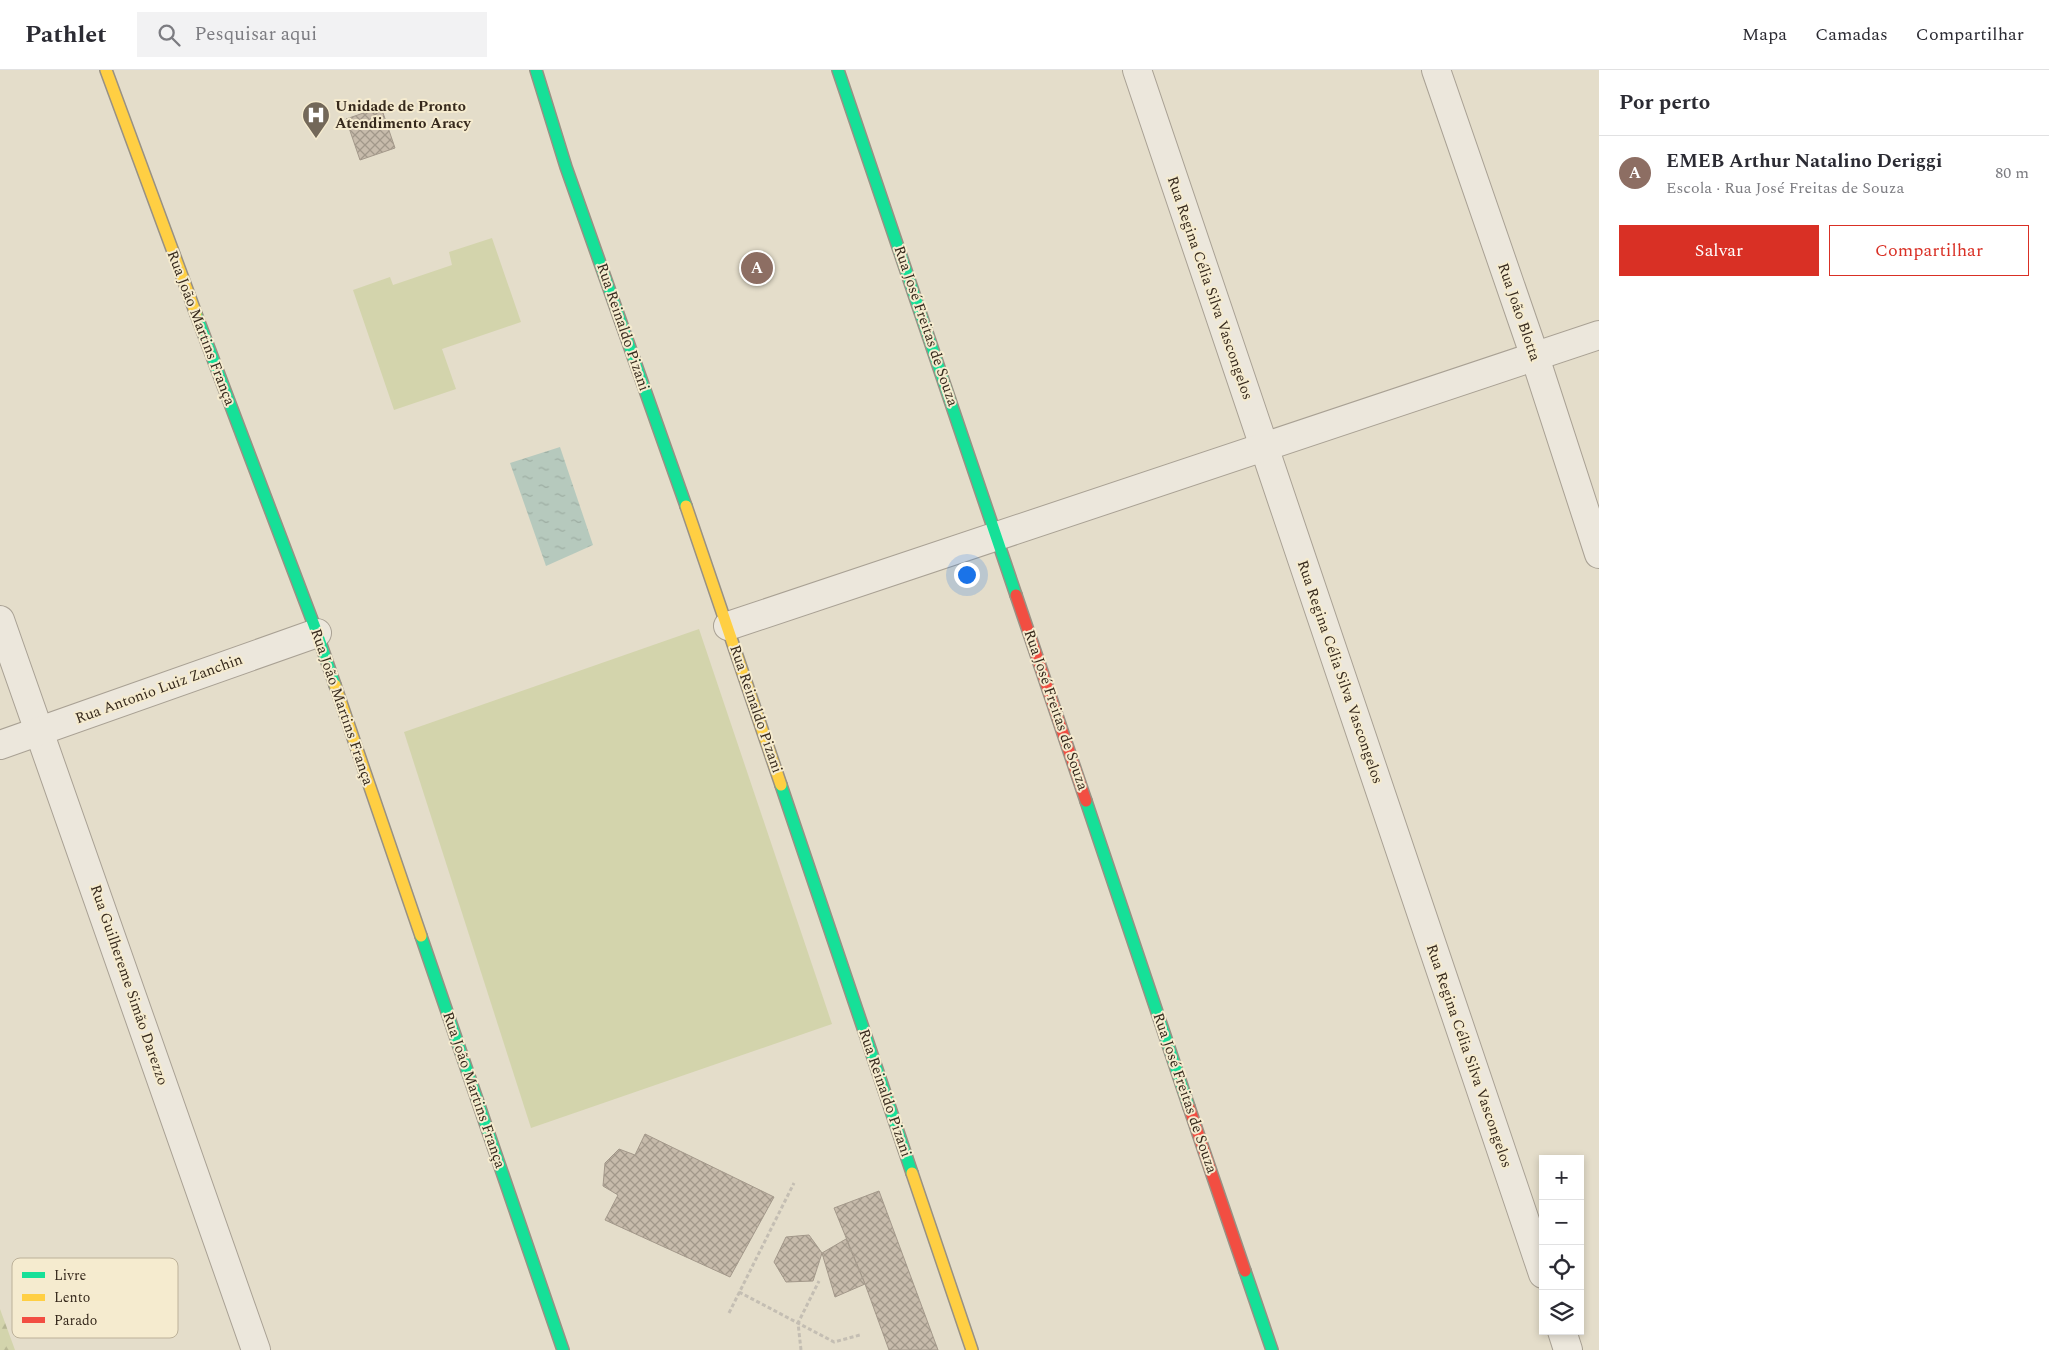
<!DOCTYPE html>
<html lang="pt">
<meta charset="utf-8">
<style>
body{margin:0;font-family:Spectral,serif;background:#f2f2f3;color:#2b2b33}
.controls{position:absolute;right:15px;bottom:15px;display:grid;overflow:hidden;border-radius:0px;box-shadow:0 2px 8px #0003}
.controls button{width:45px;height:45px;display:grid;place-items:center;padding:0;border:0;border-bottom:1px solid #e1e1e2;background:#fff;color:#2b2b33;font:25px sans-serif}
.you{position:absolute;left:966px;top:504px;width:18px;height:18px;margin:-12px;border:4px solid #fff;border-radius:50%;background:#1a73e8;box-shadow:0 0 0 8px #1a73e833}
.badge{display:grid;place-items:center;width:32px;height:32px;border-radius:50%;background:#d93025;color:#fff;font-size:16px;font-weight:700}
.pin{position:absolute;translate:-50% -50%;border:2px solid #fff;box-shadow:0 1px 5px #0006}
.list{margin:0;padding:0;list-style:none}
h2{display:flex;justify-content:space-between;align-items:center;height:65px;margin:0;padding:0 20px;font-size:21px}
h2 small{font-size:16px;font-weight:400;color:#7c7c81}
.list li{display:grid;grid-template-columns:32px 1fr auto;gap:15px;align-items:center;box-sizing:border-box;height:75px;padding:0 20px;border-top:1px solid #e1e1e2}
.list b{display:block;font-size:19px;white-space:nowrap}
.list p{margin:0;font-size:16px;white-space:nowrap;color:#7c7c81}
.list em{font-size:16px;font-style:normal;color:#7c7c81}
.actions{display:flex;gap:10px;padding:15px 20px}
.actions a{flex:1;padding:11px 0;border:1px solid #d93025;border-radius:0px;text-align:center;font-size:18px;color:#d93025}
.actions .main{background:#d93025;color:#fff}
.icon{flex:none;width:28px;height:28px;fill:none;stroke:currentColor;stroke-width:2;stroke-linecap:round;stroke-linejoin:round}
.map{position:relative;flex:none;width:1599px;height:1280px;overflow:hidden}
header{display:flex;align-items:center;gap:30px;box-sizing:border-box;height:70px;padding:0 25px;background:#fff;border-bottom:1px solid #e1e1e2}
header strong{font-size:24px}
nav{display:flex;gap:28px;margin-inline-start:auto;font-size:18px}
.search{width:350px;height:45px;background:#f2f2f3;display:flex;align-items:center;gap:12px;box-sizing:border-box;padding:0 18px;border-radius:0px;color:#7c7c81;font-size:19px}
main{display:flex}
aside{flex:1;background:#fff}
.map>svg:first-child{display:block}
.grass{fill:#d3d4ac}
.forest{fill:url(#forest-firs)}
.water{fill:url(#water-ripples)}
.building{fill:url(#building-cross-hatch);stroke:#a3988a}
.lines{fill:none;stroke-linecap:round;stroke-linejoin:round}
.street-casing{stroke:#a9a194;stroke-width:30}
.fast-casing{stroke:#989184;stroke-width:14}
.slow-casing{stroke:#989184;stroke-width:14}
.jam-casing{stroke:#989184;stroke-width:14}
.path{stroke:#c4beb3;stroke-width:3;stroke-dasharray:4 2.5;stroke-linecap:butt}
.street{stroke:#ece7dc;stroke-width:28}
.fast{stroke:#16e098;stroke-width:11}
.slow{stroke:#ffcf43;stroke-width:11}
.jam{stroke:#f24e42;stroke-width:11}
.labels{text-anchor:middle;dominant-baseline:central;stroke-width:4;stroke-linejoin:round;paint-order:stroke}
.poi-label{font-size:15px;font-weight:bold;fill:#36291c;stroke:#f5ebcf;text-anchor:start}
.street-label{font-size:15px;fill:#36291c;stroke:#f5ebcf}
.key{fill:#f5ebcf;stroke:#bcb199;stroke-width:1}
.key-label{font-size:14px;fill:#36291c}
</style>
<header>
<strong>Pathlet</strong>
<div class="search"><svg class="icon" aria-label="search" viewBox="0 0 24 24"><circle cx="10" cy="10" r="6"/><path d="M15 15l6 6"/></svg>Pesquisar aqui</div>
<nav><a>Mapa</a><a>Camadas</a><a>Compartilhar</a></nav>
</header>
<main>
<div class="map">
<svg width="1599" height="1280" viewBox="0 0 1599 1280">
<defs>
<pattern id="forest-firs" width="22" height="20" patternUnits="userSpaceOnUse" patternTransform="scale(1.25)"><rect width="22" height="20" fill="#d3d4ac"/><path d="M5 1l3.5 6h-7zM16 11l3.5 6h-7z" fill="#b6b693"/></pattern>
<pattern id="water-ripples" width="26" height="14" patternUnits="userSpaceOnUse" patternTransform="scale(1.25)"><rect width="26" height="14" fill="#b6c9bd"/><path d="M2 4q2-2 4 0t4 0M15 11q2-2 4 0t4 0" fill="none" stroke="#9dada2"/></pattern>
<pattern id="building-cross-hatch" width="8" height="8" patternUnits="userSpaceOnUse" patternTransform="scale(1.25)"><rect width="8" height="8" fill="#c7bbab"/><path d="M0 0l8 8M0 8l8-8" fill="none" stroke="#a2988a"/></pattern>
</defs>
<rect width="100%" height="100%" fill="#e4ddca"/>
<g class="grass">
<path d="M492 168 521 252 442 279 456 319 394 340 353 220 390 207 393 215 452 195 449 182Z"/>
<path d="M699 559 832 954 531 1058 404 662Z"/>
</g>
<path class="forest" d="M0 1239 15 1280H0Z"/>
<path class="water" d="M560 377 593 475 546 496 510 393Z"/>
<g class="building">
<path d="M381 37 395 78 360 90 346 49Z"/>
<path d="M645 1064 774 1127 730 1207 605 1150 618 1125 603 1116 605 1093 619 1079 635 1085Z"/>
<path d="M879 1121 938 1280H889L865 1214 834 1138Z"/>
<path d="M809 1165 822 1183 813 1211 786 1212 774 1192 786 1167Z"/>
<path d="M846 1169 865 1214 835 1227 822 1183Z"/>
</g>
<g class="lines">
<g class="street-casing">
<g id="street">
<path d="M1137 0 1543 1204"/>
<path d="M1436 0 1535 287 1599 484"/>
<path d="M0 550 256 1280"/>
<path d="M728 556 1599 265"/>
<path d="M0 675 317 563"/>
<path d="M1562 1261 1568 1280"/>
</g>
</g>
<g class="fast-casing">
<g id="fast">
<path d="M536 0 566 97 686 436"/>
<path d="M838 0 1016 525"/>
<path d="M196 244 317 563 335 615"/>
<path d="M781 715 912 1103"/>
<path d="M1086 731 1189 1037"/>
<path d="M421 866 563 1280"/>
<path d="M1245 1201 1272 1280"/>
</g>
</g>
<g class="slow-casing">
<g id="slow">
<path d="M106 0 196 244"/>
<path d="M686 436 781 715"/>
<path d="M335 615 421 866"/>
<path d="M912 1103 972 1280"/>
</g>
</g>
<g class="jam-casing">
<g id="jam">
<path d="M1016 525 1086 731"/>
<path d="M1189 1037 1245 1201"/>
</g>
</g>
<g class="path">
<path d="M739 1222 834 1272 860 1265"/>
<path d="M729 1243 794 1113"/>
<path d="M801 1280 798 1253 819 1211"/>
</g>
<use href="#street" class="street"/>
<use href="#fast" class="fast"/>
<use href="#slow" class="slow"/>
<use href="#jam" class="jam"/>
</g>
<defs>
<g id="hospital-pin" transform="scale(1.4375)"><path d="M0 17L-7.5 6A9.5 9.5 0 1 1 7.5 6Z" fill="#736859" stroke="#f5ebcf"/><path d="M-5-5h3v3.5h4V-5h3V5h-3V1.5h-4V5h-3Z" fill="#fff"/></g>
</defs>
<g fill-rule="evenodd">
<use href="#hospital-pin" x="316" y="45"/>
</g>
<g class="labels">
<g class="poi-label">
<text x="335" y="36">Unidade de Pronto<tspan x="335" dy="17">Atendimento Aracy</tspan></text>
</g>
<g class="street-label">
<text transform="translate(1210 218) rotate(71)">Rua Regina Célia Silva Vascongelos</text>
<text transform="translate(1519 242) rotate(71)">Rua João Blotta</text>
<text transform="translate(926 256) rotate(71)">Rua José Freitas de Souza</text>
<text transform="translate(623 257) rotate(71)">Rua Reinaldo Pizani</text>
<text transform="translate(201 258) rotate(69)">Rua João Martins França</text>
<text transform="translate(1340 602) rotate(71)">Rua Regina Célia Silva Vascongelos</text>
<text transform="translate(159 619) rotate(-20)">Rua Antonio Luiz Zanchin</text>
<text transform="translate(342 637) rotate(71)">Rua João Martins França</text>
<text transform="translate(756 639) rotate(71)">Rua Reinaldo Pizani</text>
<text transform="translate(1056 640) rotate(71)">Rua José Freitas de Souza</text>
<text transform="translate(129 915) rotate(71)">Rua Guilhereme Simão Darezzo</text>
<text transform="translate(1469 986) rotate(71)">Rua Regina Célia Silva Vascongelos</text>
<text transform="translate(474 1020) rotate(71)">Rua João Martins França</text>
<text transform="translate(885 1023) rotate(71)">Rua Reinaldo Pizani</text>
<text transform="translate(1185 1023) rotate(71)">Rua José Freitas de Souza</text>
</g>
</g>
<rect x="12" y="1188" width="166" height="80" rx="8" class="key"/>
<rect x="22" y="1202" width="23" height="6" fill="#16e098"/>
<rect x="22" y="1224" width="23" height="7" fill="#ffcf43"/>
<rect x="22" y="1247" width="23" height="6" fill="#f24e42"/>
<g class="key-label">
<text x="54" y="1210">Livre</text>
<text x="54" y="1232">Lento</text>
<text x="54" y="1255">Parado</text>
</g>
</svg>
<div class="controls">
<button>+</button>
<button>−</button>
<button><svg class="icon" aria-label="locate" viewBox="0 0 24 24"><circle cx="12" cy="12" r="6"/><path d="M12 2v4M12 18v4M2 12h4M18 12h4"/></svg></button>
<button><svg class="icon" aria-label="layers" viewBox="0 0 24 24"><path d="M12 4l9 5-9 5-9-5zM3 14l9 5 9-5"/></svg></button>
</div>
<div class="you"></div>
<div class="pin badge" style="left:757px;top:198px;background:#8d6e63">A</div>
</div>
<aside>
<h2>Por perto<small></small></h2>
<ul class="list">
<li><span class="badge" style="background:#8d6e63">A</span><div><b>EMEB Arthur Natalino Deriggi</b><p>Escola · Rua José Freitas de Souza</p></div><em>80 m</em></li>
</ul>
<div class="actions"><a class="main">Salvar</a><a>Compartilhar</a></div>
</aside>
</main>
